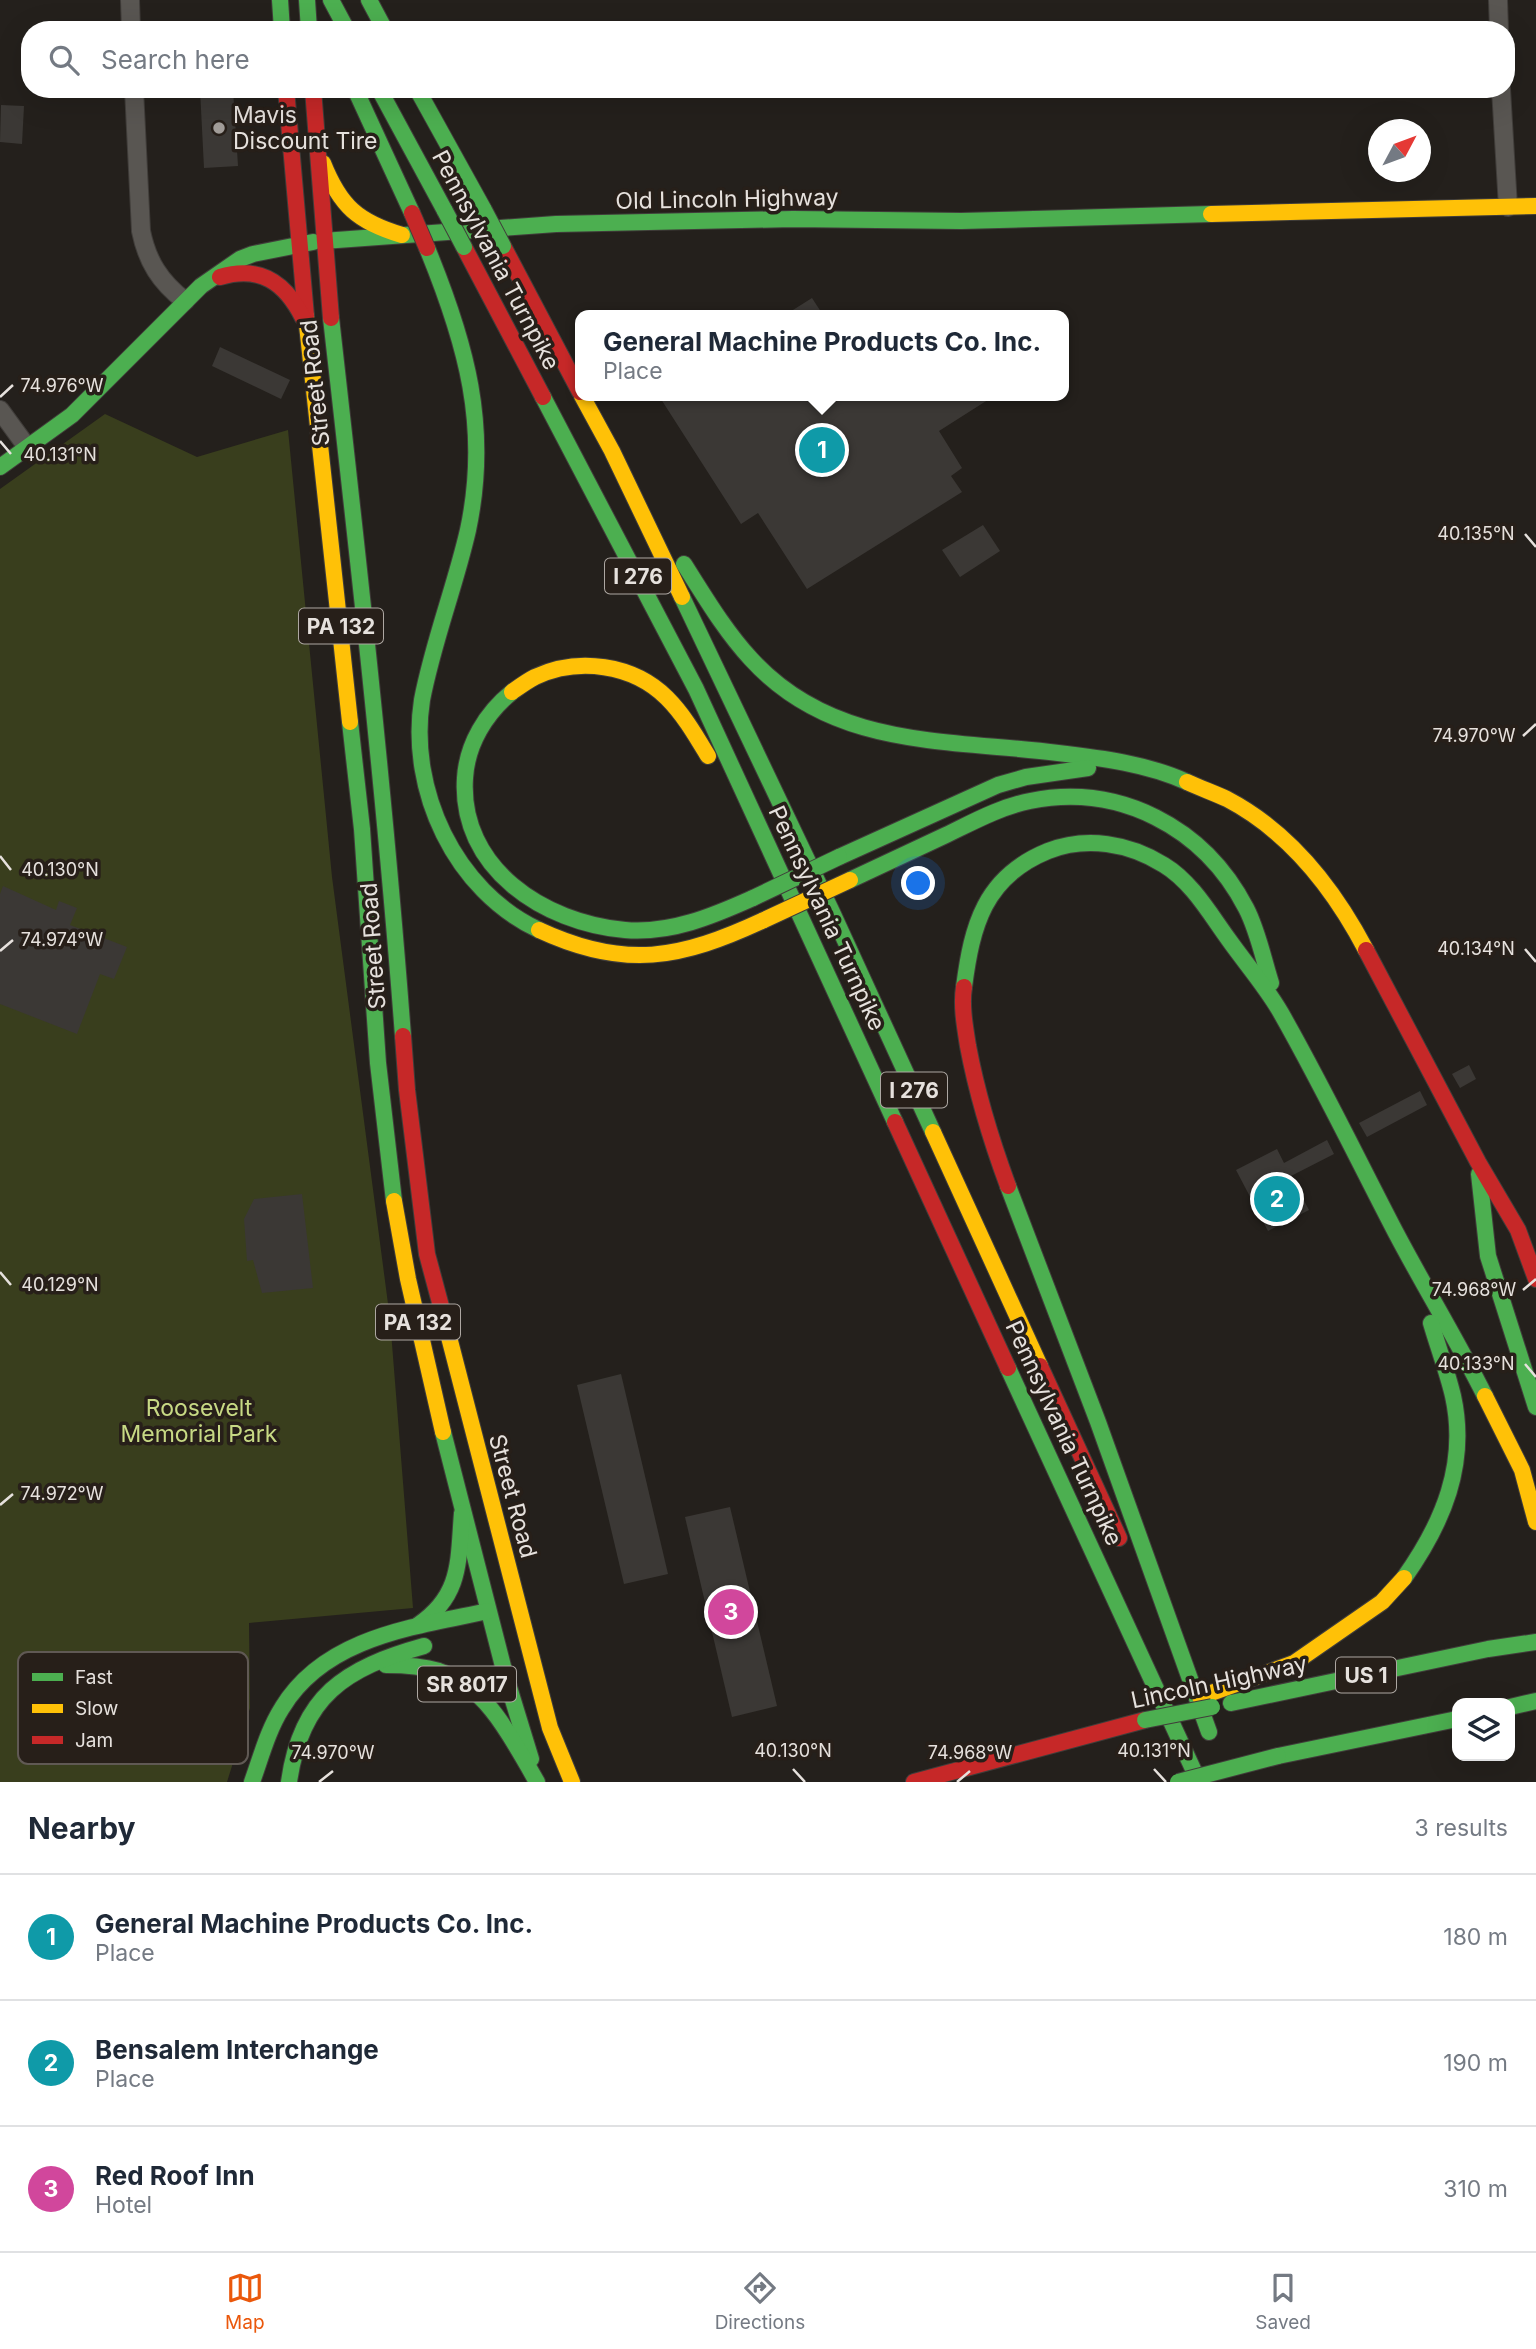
<!DOCTYPE html>
<meta charset="utf-8">
<style>
body{margin:0;font-family:Inter,sans-serif;background:#f2f2f3;color:#1f2937}
.controls{position:absolute;right:21px;bottom:21px;display:grid;overflow:hidden;border-radius:14px;box-shadow:0 7px 28px #0002}
.controls button{width:63px;height:63px;display:grid;place-items:center;padding:0;border:0;border-bottom:2px solid #e0e1e3;background:#fff;color:#1f2937;font:35px sans-serif}
.compass{position:absolute;left:1368px;top:119px;width:63px;height:63px;border-radius:50%;background:#fff;box-shadow:0 7px 28px #0002;rotate:49deg}
.you{position:absolute;left:919px;top:884px;width:24px;height:24px;margin:-18px;border:5px solid #fff;border-radius:50%;background:#1a73e8;box-shadow:0 0 0 10px #1a73e833}
.badge{display:grid;place-items:center;width:46px;height:46px;border-radius:50%;background:#ea580c;color:#fff;font-size:23px;font-weight:700}
.pin{position:absolute;translate:-50% -50%;border:4px solid #fff;box-shadow:0 2px 7px #0006}
.popup{position:absolute;left:575px;top:310px;width:494px;height:91px;box-sizing:border-box;display:grid;place-content:center;border-radius:14px;background:#fff;filter:drop-shadow(0 2px 5px #0005);font-size:23px;white-space:nowrap;color:#747a83}
.popup b{font-size:26px;color:#1f2937}
.popup::after{content:'';position:absolute;left:50%;top:100%;margin-left:-14px;border:14px solid transparent;border-top-color:#fff}
.list{margin:0;padding:0;list-style:none}
h2{display:flex;justify-content:space-between;align-items:center;height:91px;margin:0;padding:0 28px;font-size:30px}
h2 small{font-size:23px;font-weight:400;color:#747a83}
.list li{display:grid;grid-template-columns:46px 1fr auto;gap:21px;align-items:center;box-sizing:border-box;height:126px;padding:0 28px;border-top:2px solid #e0e1e3}
.list b{display:block;font-size:26px;white-space:nowrap}
.list p{margin:0;font-size:23px;white-space:nowrap;color:#747a83}
.list em{font-size:23px;font-style:normal;color:#747a83}
.icon{flex:none;width:38px;height:38px;fill:none;stroke:currentColor;stroke-width:2;stroke-linecap:round;stroke-linejoin:round}
.map{position:relative;flex:none;width:1536px;height:1782px;overflow:hidden}
.search{position:absolute;background:#fff;box-shadow:0 7px 28px #0002;left:21px;right:21px;top:21px;height:77px;display:flex;align-items:center;gap:18px;box-sizing:border-box;padding:0 24px;border-radius:28px;color:#747a83;font-size:26px}
.sheet{height:469px;background:#fff}
nav{display:flex;justify-content:space-around;align-items:center;box-sizing:border-box;height:98px;border-top:2px solid #e0e1e3;background:#fff;font-size:19px;color:#747a83}
nav a{display:grid;justify-items:center;gap:4px}
nav .on{color:#ea580c}
.map>svg:first-child{display:block}
.green{fill:#393e1d}
.building{fill:#3b3835}
.lines{fill:none;stroke-linecap:round;stroke-linejoin:round}
.street-casing{stroke:#403d3a;stroke-width:20}
.fast-casing{stroke:#403d3a;stroke-width:18}
.slow-casing{stroke:#403d3a;stroke-width:18}
.jam-casing{stroke:#403d3a;stroke-width:18}
.street{stroke:#595652;stroke-width:18}
.fast{stroke:#4caf50;stroke-width:16}
.slow{stroke:#ffc107;stroke-width:16}
.jam{stroke:#c62828;stroke-width:16}
.fast-bridge-casing{stroke:#403d3a;stroke-width:18;stroke-linecap:butt}
.slow-bridge-casing{stroke:#403d3a;stroke-width:18;stroke-linecap:butt}
.jam-bridge-casing{stroke:#403d3a;stroke-width:18;stroke-linecap:butt}
.fast-bridge{stroke:#4caf50;stroke-width:16}
.slow-bridge{stroke:#ffc107;stroke-width:16}
.jam-bridge{stroke:#c62828;stroke-width:16}
.ticks{fill:none;stroke:#e6e1dd;stroke-width:2.5}
.poi-dot{fill:#a29d99;stroke:#271f19;stroke-width:2.5}
.labels{text-anchor:middle;dominant-baseline:central;stroke-width:7;stroke-linejoin:round;paint-order:stroke}
.shield{fill:#271f19;stroke:#ada7a2;stroke-width:2}
.shield-label{font-size:21px;font-weight:bold;fill:#e6e1dd}
.poi-label{font-size:23px;fill:#e6e1dd;stroke:#271f19;text-anchor:start}
.street-label{font-size:23px;fill:#e6e1dd;stroke:#271f19}
.park-label{font-size:23px;fill:#c7d984;stroke:#271f19}
.key{fill:#271f19;stroke:#605954;stroke-width:2}
.key-label{font-size:19px;fill:#e6e1dd}
.ticks-label{font-size:18px;text-anchor:middle;fill:#e6e1dd;stroke:#271f19;stroke-width:7;stroke-linejoin:round;paint-order:stroke}
</style>
<div class="map">
<svg width="1536" height="1782" viewBox="0 0 1536 1782">
<rect width="100%" height="100%" fill="#24201c"/>
<path class="green" d="M105 414 197 457 288 430 332 877 390 1319 413 1608 249 1623 250 1708 227 1782H0V489Z"/>
<g class="building">
<path d="M200 89H233L238 166 204 168Z"/>
<path d="M1 105 24 106 22 144 0 142Z"/>
<path d="M812 298 823 315H785Z"/>
<path d="M220 347 290 380 281 399 212 366Z"/>
<path d="M659 396H994L939 431 962 468 951 476 962 492 807 589 758 513 741 524Z"/>
<path d="M983 525 1000 551 960 577 942 550Z"/>
<path d="M3 886 56 910 59 901 77 908 70 925 127 947 114 979 100 974 77 1034 0 1004V894Z"/>
<path d="M1469 1065 1476 1079 1460 1088 1452 1074Z"/>
<path d="M1420 1091 1427 1105 1367 1137 1359 1123Z"/>
<path d="M1327 1140 1334 1154 1291 1176 1309 1210 1268 1231 1236 1170 1277 1149 1284 1163Z"/>
<path d="M302 1194 313 1288 262 1293 253 1260 247 1261 244 1219 254 1199Z"/>
<path d="M621 1374 668 1574 624 1584 577 1385Z"/>
<path d="M730 1507 777 1706 732 1717 685 1517Z"/>
</g>
<g class="lines">
<g class="street-casing">
<g id="street">
<path d="M130 0 131 30"/>
<path d="M1498 0 1499 30"/>
<path d="M134 89 141 231C147 261 160 282 185 301"/>
<path d="M1501 89 1508 207"/>
<path d="M0 410 27 447"/>
</g>
</g>
<g class="fast-casing">
<g id="fast">
<path d="M280 0 282 30"/>
<path d="M307 0 309 30"/>
<path d="M331 0 347 30"/>
<path d="M369 0 385 30"/>
<path d="M355 89 412 213"/>
<path d="M379 89 445 211"/>
<path d="M417 89 484 210"/>
<path d="M323 241 556 224 793 219 961 221 1211 214"/>
<path d="M427 248C466 343 490 427 468 530 455 587 433 642 422 700 408 790 455 891 539 930"/>
<path d="M331 318C358 557 385 796 403 1036"/>
<path d="M543 397 696 689 895 1122"/>
<path d="M0 467 72 415 201 286 240 259 253 254 313 242"/>
<path d="M684 564C705 597 725 631 751 659 833 749 947 739 1058 753 1101 758 1148 764 1187 782"/>
<path d="M682 597 832 912 933 1132"/>
<path d="M512 692C486 713 467 744 465 778 459 868 544 923 625 930 670 934 713 916 753 898"/>
<path d="M350 722 362 829 378 1063 394 1201"/>
<path d="M839 857 998 785 1026 777 1088 768"/>
<path d="M850 880C882 865 914 850 946 835 973 822 1000 807 1030 801 1119 783 1204 827 1246 908 1258 931 1263 958 1271 983"/>
<path d="M964 987C972 926 984 877 1048 851 1086 836 1129 843 1164 865 1192 882 1210 914 1229 940 1246 964 1267 988 1281 1013 1322 1085 1358 1160 1396 1233 1425 1288 1457 1340 1485 1396"/>
<path d="M1479 1174 1488 1256 1536 1407"/>
<path d="M1008 1186 1098 1422 1209 1732"/>
<path d="M1008 1368 1199 1782"/>
<path d="M443 1432 505 1674 531 1759"/>
<path d="M1404 1578C1443 1523 1468 1464 1453 1396 1447 1371 1438 1347 1431 1323"/>
<path d="M418 1625C462 1595 458 1561 462 1513"/>
<path d="M386 1665C404 1665 422 1666 439 1671 488 1687 513 1741 537 1782"/>
<path d="M1231 1703 1488 1649 1536 1642"/>
<path d="M1510 1707 1536 1701"/>
<path d="M1278 1756 1457 1719"/>
<path d="M252 1782C261 1757 268 1730 282 1708 325 1637 414 1627 488 1611"/>
<path d="M289 1782C301 1696 345 1668 424 1646"/>
</g>
</g>
<g class="slow-casing">
<g id="slow">
<path d="M323 163C340 206 358 222 402 235"/>
<path d="M1211 214 1536 206"/>
<path d="M306 316 350 722"/>
<path d="M582 396 612 451 682 597"/>
<path d="M512 692C519 687 527 681 535 677 578 657 633 664 667 698 684 715 696 736 708 756"/>
<path d="M1187 782C1200 788 1214 793 1227 799 1290 832 1334 889 1366 950"/>
<path d="M539 930C625 970 680 959 764 920"/>
<path d="M933 1132 1040 1366"/>
<path d="M394 1201 408 1279 443 1432"/>
<path d="M442 1310 550 1728 572 1782"/>
<path d="M1485 1396 1522 1470 1536 1522"/>
<path d="M1200 1697 1294 1663 1382 1602 1404 1578"/>
</g>
</g>
<g class="jam-casing">
<g id="jam">
<path d="M286 89 306 316"/>
<path d="M313 89 331 318"/>
<path d="M503 246 580 392"/>
<path d="M464 247 543 397"/>
<path d="M220 277C260 265 285 282 303 318"/>
<path d="M1366 950 1478 1162 1518 1230 1536 1279"/>
<path d="M964 987C961 1006 965 1027 968 1046 977 1094 991 1140 1008 1186"/>
<path d="M403 1036 407 1090 427 1254 442 1310"/>
<path d="M895 1122 1008 1368"/>
<path d="M1040 1366 1119 1538"/>
<path d="M914 1782 1145 1720"/>
</g>
</g>
<use href="#street" class="street"/>
<use href="#fast" class="fast"/>
<use href="#slow" class="slow"/>
<use href="#jam" class="jam"/>
<g class="fast-bridge-casing">
<g id="fast-bridge">
<path d="M484 210 503 246"/>
<path d="M445 211 464 247"/>
<path d="M753 898 839 857"/>
<path d="M1145 1720 1212 1707"/>
<path d="M1178 1782 1278 1756"/>
</g>
</g>
<g class="slow-bridge-casing">
<path id="slow-bridge" d="M764 920 850 880"/>
</g>
<g class="jam-bridge-casing">
<path id="jam-bridge" d="M412 213 427 248"/>
</g>
<use href="#fast-bridge" class="fast-bridge"/>
<use href="#slow-bridge" class="slow-bridge"/>
<use href="#jam-bridge" class="jam-bridge"/>
</g>
<path class="ticks" d="M0 397 13 385M0 441 11 454M1525 534 1536 547M1523 736 1536 724M0 856 11 870M1525 949 1536 962M0 951 13 940M0 1272 11 1285M1523 1290 1536 1279M1525 1364 1536 1377M0 1505 13 1494M793 1769 805 1782M1154 1769 1166 1782M319 1782 333 1771M957 1782 970 1771"/>
<circle class="poi-dot" cx="219" cy="128" r="7"/>
<g class="labels">
<g class="shield">
<rect x="605" y="558.5" width="66" height="35" rx="5"/>
<rect x="299" y="608.5" width="84" height="35" rx="5"/>
<rect x="881" y="1072.5" width="66" height="35" rx="5"/>
<rect x="376" y="1304.5" width="84" height="35" rx="5"/>
<rect x="1336" y="1657.5" width="60" height="35" rx="5"/>
<rect x="418" y="1666.5" width="98" height="35" rx="5"/>
</g>
<g class="shield-label">
<text x="638" y="576">I 276</text>
<text x="341" y="626">PA 132</text>
<text x="914" y="1090">I 276</text>
<text x="418" y="1322">PA 132</text>
<text x="1366" y="1675">US 1</text>
<text x="467" y="1684">SR 8017</text>
</g>
<g class="poi-label">
<text x="233" y="115">Mavis<tspan x="233" dy="26">Discount Tire</tspan></text>
</g>
<g class="street-label">
<text transform="translate(727 199) rotate(-1)">Old Lincoln Highway</text>
<text transform="translate(496 260) rotate(62)">Pennsylvania Turnpike</text>
<text transform="translate(315 383) rotate(-96)">Street Road</text>
<text transform="translate(827 918) rotate(65)">Pennsylvania Turnpike</text>
<text transform="translate(373 946) rotate(-94)">Street Road</text>
<text transform="translate(1064 1433) rotate(65)">Pennsylvania Turnpike</text>
<text transform="translate(513 1496) rotate(75)">Street Road</text>
<text transform="translate(1219 1682) rotate(-12)">Lincoln Highway</text>
</g>
<g class="park-label">
<text x="199" y="1408">Roosevelt<tspan x="199" dy="26">Memorial Park</tspan></text>
</g>
</g>
<rect x="18" y="1652" width="230" height="112" rx="10" class="key"/>
<rect x="32" y="1673" width="31" height="8" fill="#4caf50"/>
<rect x="32" y="1704" width="31" height="9" fill="#ffc107"/>
<rect x="32" y="1736" width="31" height="8" fill="#c62828"/>
<g class="key-label">
<text x="75" y="1684">Fast</text>
<text x="75" y="1715">Slow</text>
<text x="75" y="1747">Jam</text>
</g>
<g class="ticks-label">
<text x="62" y="392">74.976°W</text>
<text x="60" y="461">40.131°N</text>
<text x="1476" y="540">40.135°N</text>
<text x="1474" y="742">74.970°W</text>
<text x="60" y="876">40.130°N</text>
<text x="62" y="946">74.974°W</text>
<text x="1476" y="955">40.134°N</text>
<text x="60" y="1291">40.129°N</text>
<text x="1474" y="1296">74.968°W</text>
<text x="1476" y="1370">40.133°N</text>
<text x="62" y="1500">74.972°W</text>
<text x="793" y="1757">40.130°N</text>
<text x="1154" y="1757">40.131°N</text>
<text x="333" y="1759">74.970°W</text>
<text x="970" y="1759">74.968°W</text>
</g>
</svg>
<div class="controls">
<button><svg class="icon" aria-label="layers" viewBox="0 0 24 24"><path d="M12 4l9 5-9 5-9-5zM3 14l9 5 9-5"/></svg></button>
</div>
<svg class="compass" viewBox="-18 -18 36 36"><path d="M0-13l5 13h-10z" fill="#e53935"/><path d="M0 13l5-13h-10z" fill="#747a83"/></svg>
<div class="you"></div>
<div class="pin badge" style="left:822px;top:450px;background:#0f9aa8">1</div>
<div class="popup"><b>General Machine Products Co. Inc.</b>Place</div>
<div class="pin badge" style="left:1277px;top:1199px;background:#0f9aa8">2</div>
<div class="pin badge" style="left:731px;top:1612px;background:#d1479c">3</div>
<div class="search"><svg class="icon" aria-label="search" viewBox="0 0 24 24"><circle cx="10" cy="10" r="6"/><path d="M15 15l6 6"/></svg>Search here</div>
</div>
<section class="sheet">
<h2>Nearby<small>3 results</small></h2>
<ul class="list">
<li><span class="badge" style="background:#0f9aa8">1</span><div><b>General Machine Products Co. Inc.</b><p>Place</p></div><em>180 m</em></li>
<li><span class="badge" style="background:#0f9aa8">2</span><div><b>Bensalem Interchange</b><p>Place</p></div><em>190 m</em></li>
<li><span class="badge" style="background:#d1479c">3</span><div><b>Red Roof Inn</b><p>Hotel</p></div><em>310 m</em></li>
</ul>
</section>
<nav>
<a class="on"><svg class="icon" aria-label="map" viewBox="0 0 24 24"><path d="M3 6l6-2 6 2 6-2v14l-6 2-6-2-6 2zM9 4v14M15 6v14"/></svg>Map</a>
<a><svg class="icon" aria-label="directions" viewBox="0 0 24 24"><path d="M12 3l9 9-9 9-9-9zM9 14v-3h6M13 9l2 2-2 2"/></svg>Directions</a>
<a><svg class="icon" aria-label="saved" viewBox="0 0 24 24"><path d="M7 4h10v16l-5-4-5 4z"/></svg>Saved</a>
</nav>
